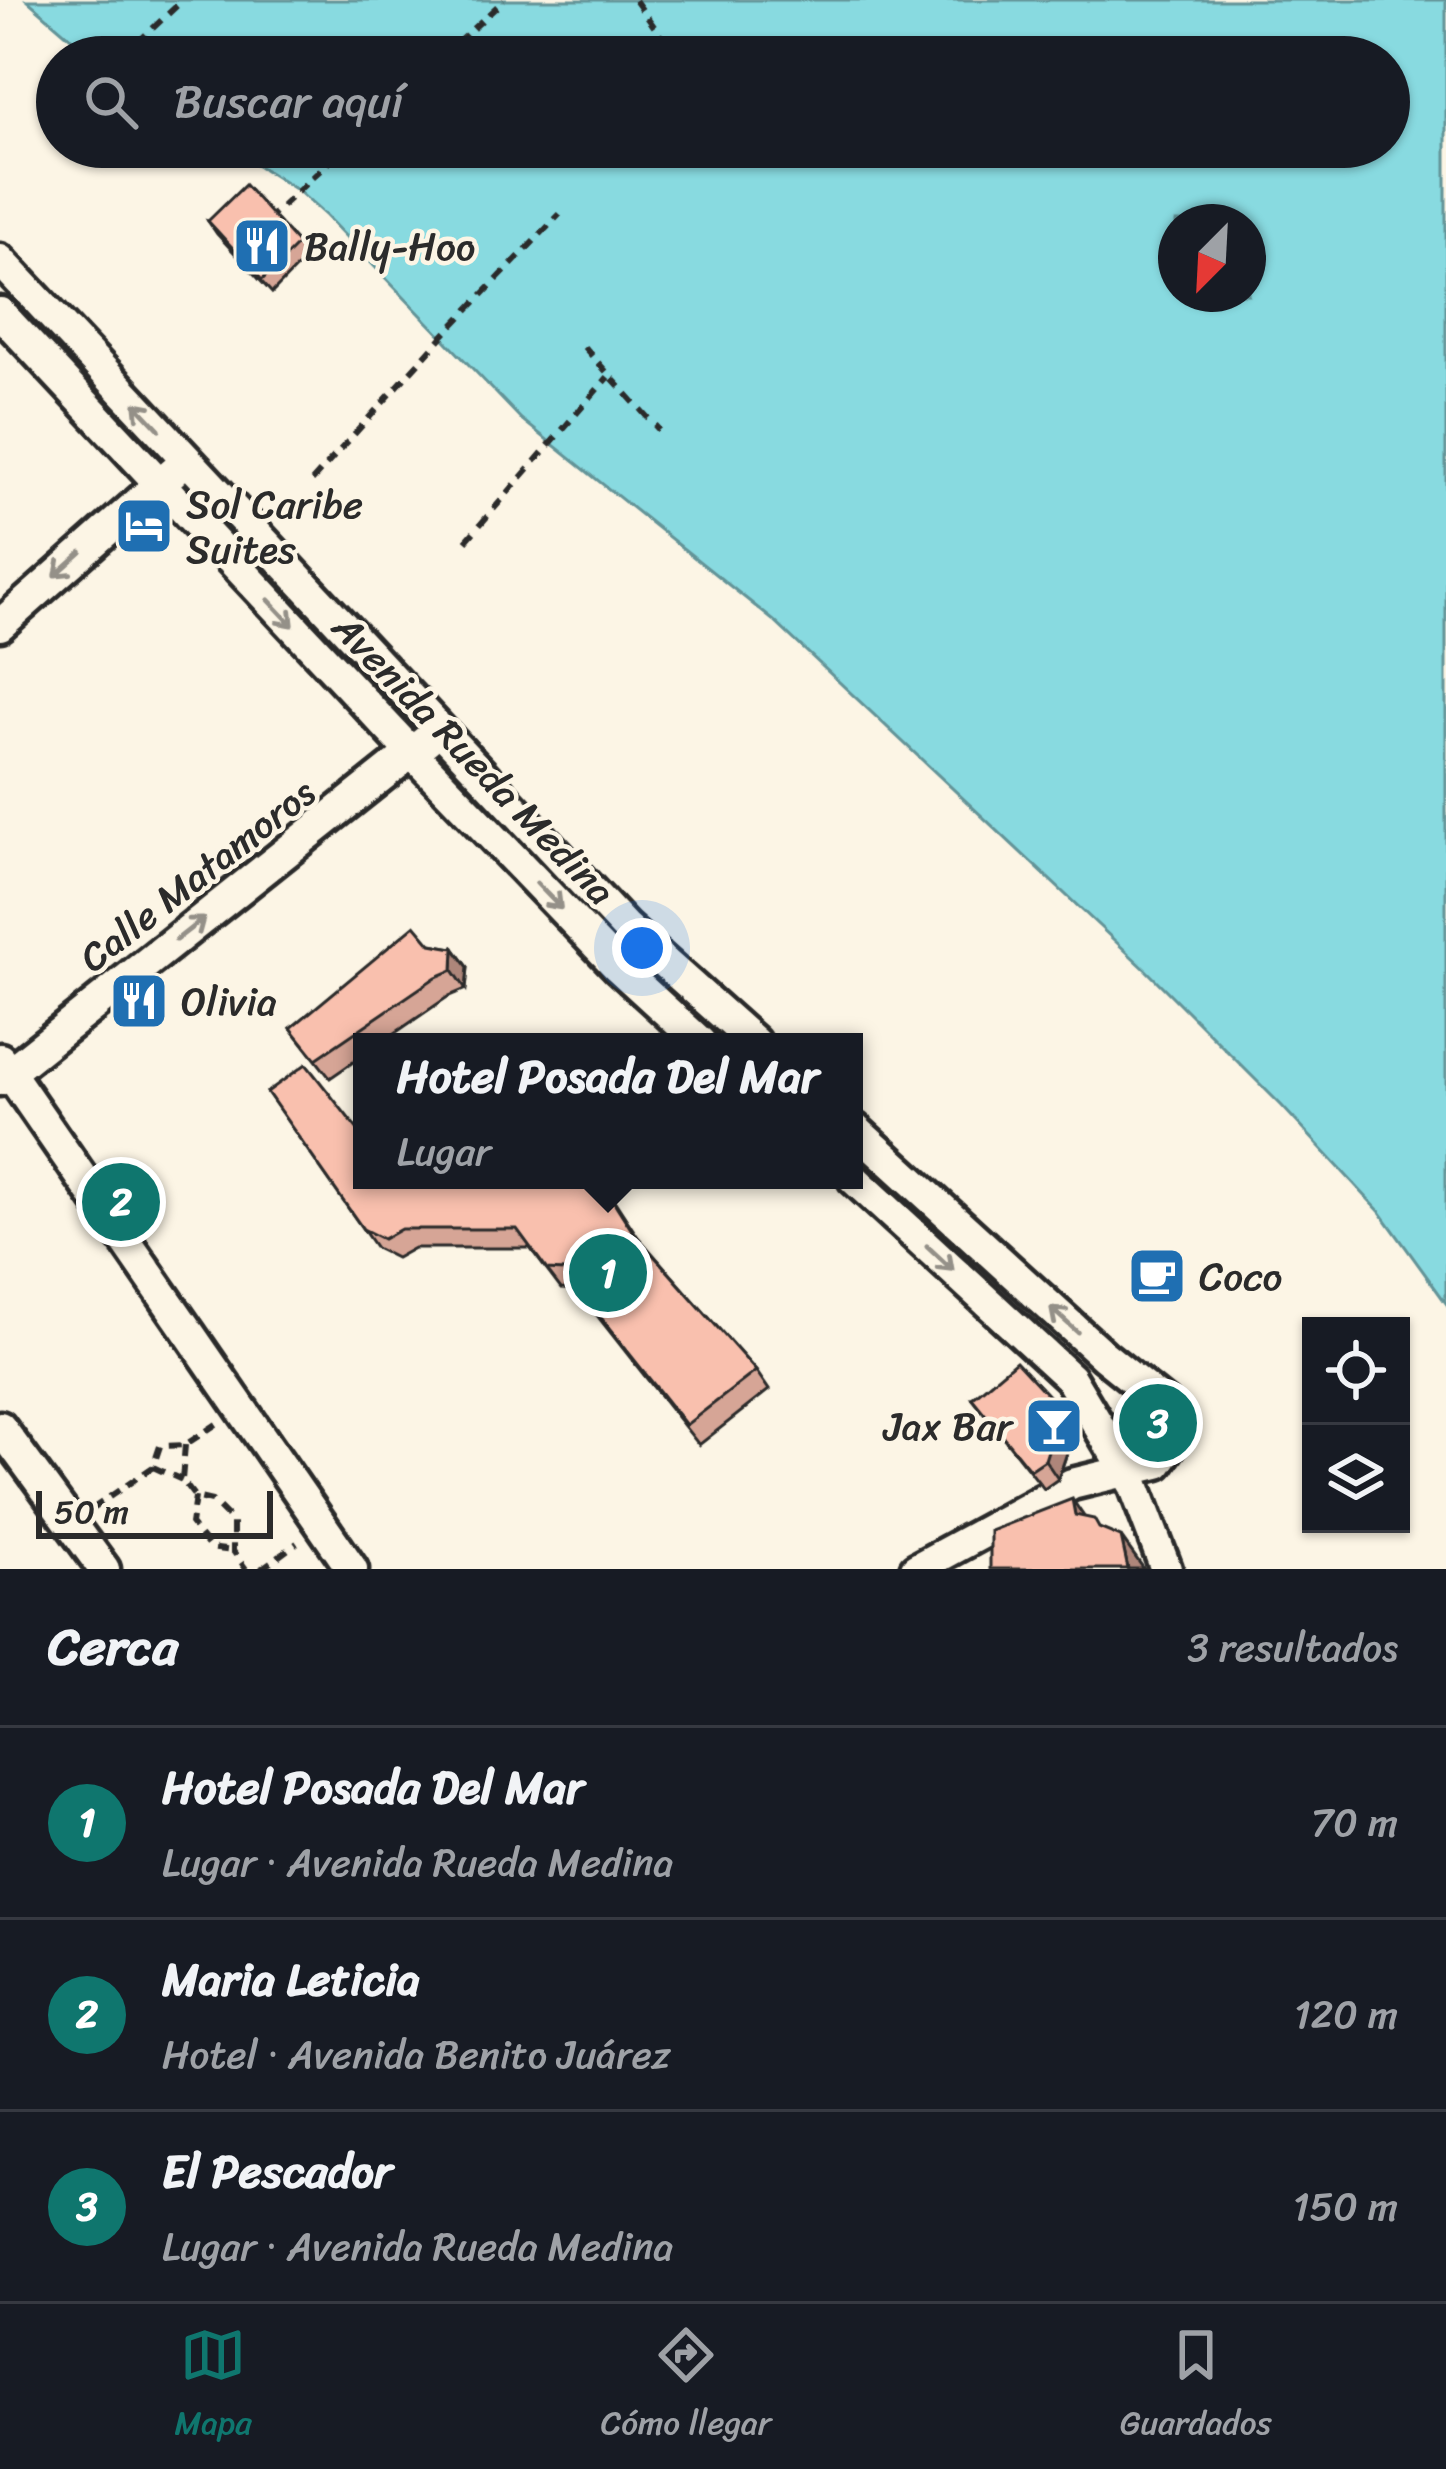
<!DOCTYPE html>
<html lang="es">
<meta charset="utf-8">
<style>
body{margin:0;font-family:Sriracha,sans-serif;background:#242831;color:#f1f3f6}
.controls{position:absolute;right:36px;bottom:36px;display:grid;overflow:hidden;border-radius:0px;box-shadow:0 3px 9px #0004}
.controls button{width:108px;height:108px;display:grid;place-items:center;padding:0;border:0;border-bottom:3px solid #363941;background:#171b24;color:#f1f3f6;font:60px sans-serif}
.compass{position:absolute;left:1158px;top:204px;width:108px;height:108px;border-radius:50%;background:#171b24;box-shadow:0 3px 9px #0004;rotate:204deg}
.scale{position:absolute;left:36px;bottom:30px;width:237px;box-sizing:border-box;padding-left:12px;border:6px solid #2b2b2b;border-top:0;font-size:33px;line-height:42px;white-space:nowrap;color:#2b2b2b;-webkit-text-stroke:9px #fcf5e5;paint-order:stroke}
.you{position:absolute;left:642px;top:948px;width:42px;height:42px;margin:-30px;border:9px solid #fff;border-radius:50%;background:#1a73e8;box-shadow:0 0 0 18px #1a73e833}
.badge{display:grid;place-items:center;width:78px;height:78px;border-radius:50%;background:#0f766e;color:#fff;font-size:39px;font-weight:700}
.pin{position:absolute;translate:-50% -50%;border:6px solid #fff;box-shadow:0 3px 12px #0006}
.popup{position:absolute;left:353px;top:1033px;width:510px;height:156px;box-sizing:border-box;display:grid;place-content:center;border-radius:0px;background:#171b24;filter:drop-shadow(0 3px 9px #0005);font-size:39px;white-space:nowrap;color:#9ea1a6}
.popup b{font-size:45px;color:#f1f3f6}
.popup::after{content:'';position:absolute;left:50%;top:100%;margin-left:-24px;border:24px solid transparent;border-top-color:#171b24}
.list{margin:0;padding:0;list-style:none}
h2{display:flex;justify-content:space-between;align-items:center;height:156px;margin:0;padding:0 48px;font-size:51px}
h2 small{font-size:39px;font-weight:400;color:#9ea1a6}
.list li{display:grid;grid-template-columns:78px 1fr auto;gap:36px;align-items:center;box-sizing:border-box;height:192px;padding:0 48px;border-top:3px solid #363941}
.list b{display:block;font-size:45px;white-space:nowrap}
.list p{margin:0;font-size:39px;white-space:nowrap;color:#9ea1a6}
.list em{font-size:39px;font-style:normal;color:#9ea1a6}
.icon{flex:none;width:66px;height:66px;fill:none;stroke:currentColor;stroke-width:2;stroke-linecap:round;stroke-linejoin:round}
.map{position:relative;flex:none;width:1446px;height:1569px;overflow:hidden}
.search{position:absolute;background:#171b24;box-shadow:0 3px 9px #0004;left:36px;right:36px;top:36px;height:132px;display:flex;align-items:center;gap:30px;box-sizing:border-box;padding:0 42px;border-radius:66px;color:#9ea1a6;font-size:45px}
.sheet{height:732px;background:#171b24}
nav{display:flex;justify-content:space-around;align-items:center;box-sizing:border-box;height:168px;border-top:3px solid #363941;background:#171b24;font-size:33px;color:#9ea1a6}
nav a{display:grid;justify-items:center;gap:6px}
nav .on{color:#0f766e}
.map>svg:first-child{display:block}
.water{fill:#88dae0;stroke:#639498;stroke-width:3;fill-rule:evenodd}
.lines{fill:none;stroke-linecap:round;stroke-linejoin:round}
.minor-casing{stroke:#2b2b2b;stroke-width:39}
.path{stroke:#2b2b2b;stroke-width:6;stroke-dasharray:12 9;stroke-linecap:butt}
.minor{stroke:#fcf5e5;stroke-width:30}
.wall{fill:#d6a596;stroke:#2b2b2b;stroke-width:3}
.shaded-wall{fill:#ae867a;stroke:#2b2b2b;stroke-width:3}
.building{fill:#f9c0ae;stroke:#2b2b2b;stroke-width:3}
.oneway{stroke:#949088}
.labels{text-anchor:middle;dominant-baseline:central;stroke-width:9;stroke-linejoin:round;paint-order:stroke}
.poi-label{font-size:39px;fill:#2b2b2b;stroke:#fcf5e5;text-anchor:start}
.street-label{font-size:39px;fill:#2b2b2b;stroke:#fcf5e5}
</style>
<div class="map">
<svg width="1446" height="1569" viewBox="0 0 1446 1569">
<rect width="100%" height="100%" fill="#fcf5e5"/>
<filter id="ink" filterUnits="userSpaceOnUse"><feTurbulence type="fractalNoise" baseFrequency=".00833" numOctaves="2"/><feDisplacementMap in="SourceGraphic" scale="24" xChannelSelector="R" yChannelSelector="G"/><feConvolveMatrix kernelMatrix="1 2 1 2 8 2 1 2 1" color-interpolation-filters="sRGB"/></filter>
<g filter="url(#ink)">
<path class="water" d="M27 0H1446V1303L1381 1213 1282 1106 1146 970 774 621 521 419 326 216 298 191 229 147H1389V57H93ZM1176 222H1248V294H1176Z"/>
<g class="lines">
<g class="minor-casing">
<g id="minor">
<path d="M0 260 625 927 754 1042"/>
<path d="M0 313 412 753 618 967 700 1042"/>
<path d="M0 625 174 471"/>
<path d="M0 1059 352 1569"/>
<path d="M0 1080 427 740"/>
<path d="M854 1128 1104 1356 1164 1404 1174 1427 1173 1441 1158 1463 1072 1484 916 1569"/>
<path d="M854 1179 1070 1378 1134 1485 1166 1569"/>
<path d="M0 1427 104 1569"/>
</g>
</g>
<g class="path">
<path d="M635 0 668 46"/>
<path d="M122 57 183 0"/>
<path d="M442 57 504 0"/>
<path d="M266 221 345 147"/>
<path d="M584 347 659 430"/>
<path d="M312 481 441 338 560 214"/>
<path d="M466 541 608 377"/>
<path d="M185 1445 182 1480 195 1497 212 1501 233 1522V1551L246 1569"/>
<path d="M153 1467 182 1480"/>
<path d="M195 1497 191 1524 210 1548 233 1551"/>
<path d="M92 1509 153 1467 160 1446 185 1445 218 1423"/>
<path d="M261 1569 297 1543"/>
</g>
<use href="#minor" class="minor"/>
</g>
<g class="wall">
<path d="M208 221 298 244 307 257 272 293 217 234Z"/>
<path d="M431 944 454 948 468 967 466 989 449 996 382 1042H362V1056L330 1078 291 1028Z"/>
<path d="M267 1092 362 1180H601L638 1237 756 1371 769 1390 699 1445 577 1290 561 1289 530 1248H414L396 1258 376 1248Z"/>
<path d="M972 1398 1054 1402 1068 1421 1071 1441 1058 1479 1044 1489Z"/>
</g>
<g class="shaded-wall">
<path d="M454 948 468 967 466 989 453 970Z"/>
<path d="M1054 1402 1068 1421 1071 1441 1058 1479 1045 1460Z"/>
<path d="M1072 1499 1096 1534 1075 1515Z"/>
<path d="M1121 1537 1144 1569H1128Z"/>
</g>
<g class="building">
<path d="M245 185 298 244 262 280 208 221Z"/>
<path d="M415 925 431 944 454 948 453 970 436 977 316 1059 291 1028Z"/>
<path d="M306 1064 362 1135V1180H600L633 1232 756 1371 686 1425 564 1271 547 1270 517 1229H401L383 1239 363 1229 267 1092Z"/>
<path d="M1016 1361 1054 1402 1057 1422 1045 1460 1030 1470 972 1398Z"/>
<path d="M1072 1499 1075 1515 1094 1519 1099 1528 1121 1537 1128 1569H990V1531Z"/>
</g>
<defs><path id="oneway-shaft" d="M-6 0H5M1.5-3L5.5 0L1.5 3" fill="none" stroke-width="1.6" stroke-linecap="round" stroke-linejoin="round" transform="scale(3)"/></defs>
<g class="oneway">
<use href="#oneway-shaft" transform="translate(147 416) rotate(-133)"/>
<use href="#oneway-shaft" transform="translate(68 564) rotate(138)"/>
<use href="#oneway-shaft" transform="translate(281 613) rotate(47)"/>
<use href="#oneway-shaft" transform="translate(549 896) rotate(46)"/>
<use href="#oneway-shaft" transform="translate(190 929) rotate(-38)"/>
<use href="#oneway-shaft" transform="translate(940 1258) rotate(43)"/>
<use href="#oneway-shaft" transform="translate(1064 1320) rotate(-138)"/>
</g>
</g>
<defs>
<g id="restaurant-square" transform="scale(3)"><rect x="-9" y="-9" width="18" height="18" rx="4" fill="#1f6fb2" stroke="#fcf5e5"/><path d="M-5-6h1v4h1v-4h1v4h1v-4h1v5L-1.5 .5V6h-2V.5L-5-1ZM5-6V6H3V1.5H1.5Q1.5-4 5-6Z" fill="#fff"/></g>
<g id="hotel-square" transform="scale(3)"><rect x="-9" y="-9" width="18" height="18" rx="4" fill="#1f6fb2" stroke="#fcf5e5"/><path d="M-6-4.5h1.5V1H6V5H4.5V3h-9V5H-6ZM-4 0a1.8 1.8 0 1 1 3.6 0ZM.5 0V-2.5h3Q6-2.5 6 0Z" fill="#fff"/></g>
<g id="cafe-square" transform="scale(3)"><rect x="-9" y="-9" width="18" height="18" rx="4" fill="#1f6fb2" stroke="#fcf5e5"/><path d="M-5.5-4.5H6V0H3Q3 3.5 0 3.5H-2.5Q-5.5 3.5-5.5 0ZM3-3.2v2h1.7v-2ZM-6 4.5H4V6H-6Z" fill="#fff"/></g>
<g id="bar-square" transform="scale(3)"><rect x="-9" y="-9" width="18" height="18" rx="4" fill="#1f6fb2" stroke="#fcf5e5"/><path d="M-6-5H6L.8 .8V4.5H3.5V6h-7V4.5H-.8V.8Z" fill="#fff"/></g>
</defs>
<g fill-rule="evenodd">
<use href="#restaurant-square" x="262" y="246"/>
<use href="#hotel-square" x="144" y="526"/>
<use href="#restaurant-square" x="139" y="1001"/>
<use href="#cafe-square" x="1157" y="1276"/>
<use href="#bar-square" x="1054" y="1426"/>
</g>
<g class="labels">
<g class="poi-label">
<text x="304" y="246">Bally-Hoo</text>
<text x="186" y="504">Sol Caribe<tspan x="186" dy="45">Suites</tspan></text>
<text x="181" y="1001">Olivia</text>
<text x="1199" y="1276">Coco</text>
<text x="1012" y="1426" text-anchor="end">Jax Bar</text>
</g>
<g class="street-label">
<text transform="translate(474 759) rotate(46)">Avenida Rueda Medina</text>
<text transform="translate(197 875) rotate(-38)">Calle Matamoros</text>
</g>
</g>
</svg>
<div class="controls">
<button><svg class="icon" aria-label="locate" viewBox="0 0 24 24"><circle cx="12" cy="12" r="6"/><path d="M12 2v4M12 18v4M2 12h4M18 12h4"/></svg></button>
<button><svg class="icon" aria-label="layers" viewBox="0 0 24 24"><path d="M12 4l9 5-9 5-9-5zM3 14l9 5 9-5"/></svg></button>
</div>
<svg class="compass" viewBox="-18 -18 36 36"><path d="M0-13l5 13h-10z" fill="#e53935"/><path d="M0 13l5-13h-10z" fill="#9ea1a6"/></svg>
<div class="scale">50 m</div>
<div class="you"></div>
<div class="pin badge" style="left:608px;top:1273px">1</div>
<div class="popup"><b>Hotel Posada Del Mar</b>Lugar</div>
<div class="pin badge" style="left:121px;top:1202px">2</div>
<div class="pin badge" style="left:1158px;top:1423px">3</div>
<div class="search"><svg class="icon" aria-label="search" viewBox="0 0 24 24"><circle cx="10" cy="10" r="6"/><path d="M15 15l6 6"/></svg>Buscar aquí</div>
</div>
<section class="sheet">
<h2>Cerca<small>3 resultados</small></h2>
<ul class="list">
<li><span class="badge">1</span><div><b>Hotel Posada Del Mar</b><p>Lugar · Avenida Rueda Medina</p></div><em>70 m</em></li>
<li><span class="badge">2</span><div><b>Maria Leticia</b><p>Hotel · Avenida Benito Juárez</p></div><em>120 m</em></li>
<li><span class="badge">3</span><div><b>El Pescador</b><p>Lugar · Avenida Rueda Medina</p></div><em>150 m</em></li>
</ul>
</section>
<nav>
<a class="on"><svg class="icon" aria-label="map" viewBox="0 0 24 24"><path d="M3 6l6-2 6 2 6-2v14l-6 2-6-2-6 2zM9 4v14M15 6v14"/></svg>Mapa</a>
<a><svg class="icon" aria-label="directions" viewBox="0 0 24 24"><path d="M12 3l9 9-9 9-9-9zM9 14v-3h6M13 9l2 2-2 2"/></svg>Cómo llegar</a>
<a><svg class="icon" aria-label="saved" viewBox="0 0 24 24"><path d="M7 4h10v16l-5-4-5 4z"/></svg>Guardados</a>
</nav>
